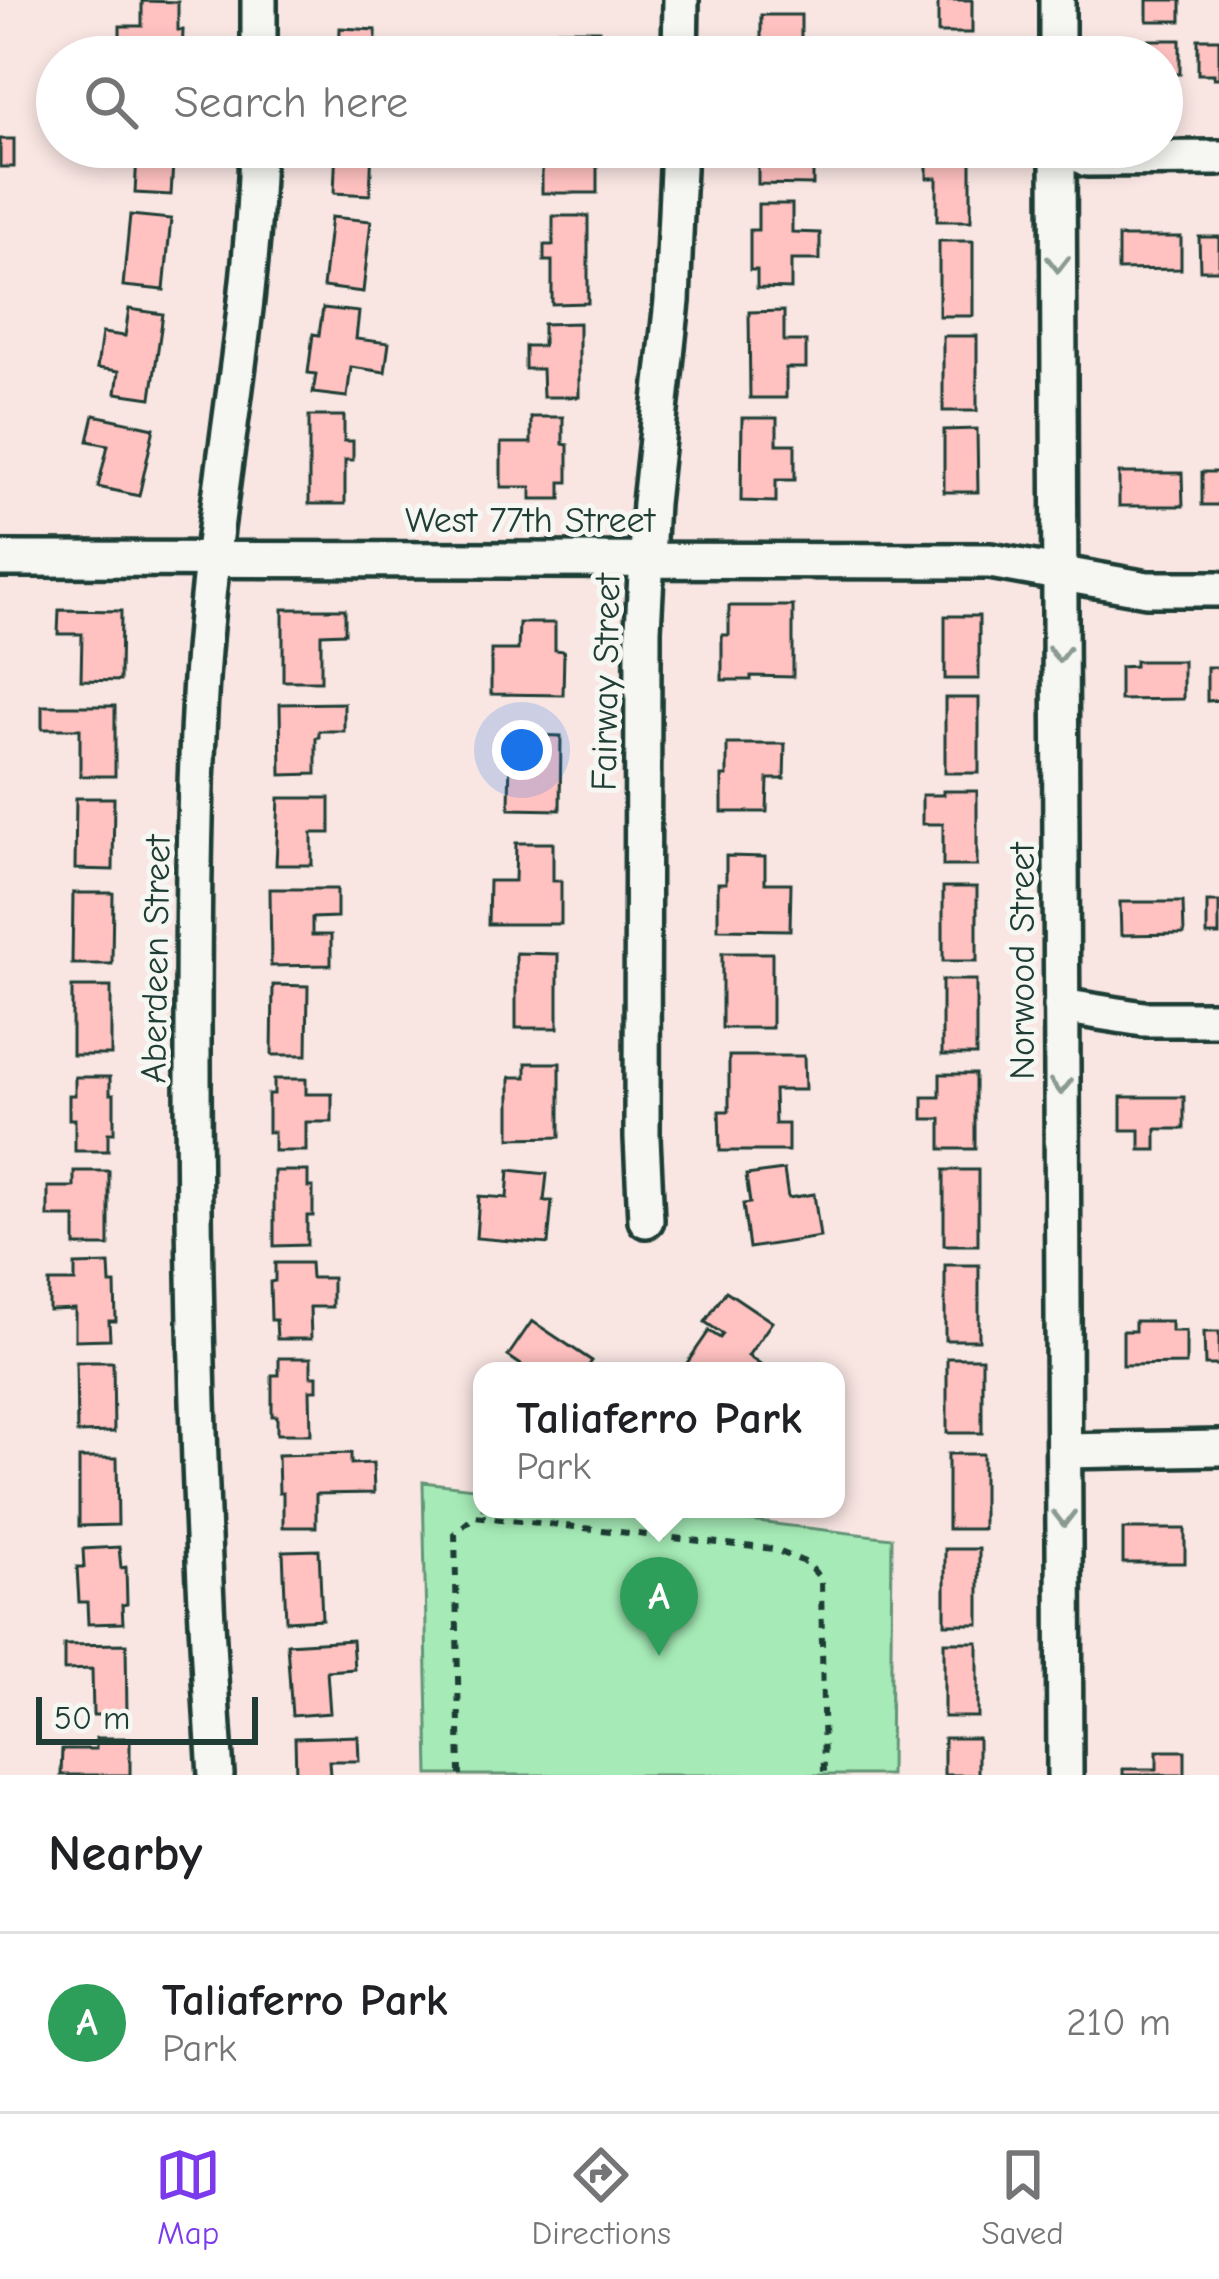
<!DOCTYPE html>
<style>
body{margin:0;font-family:"Comic Neue",sans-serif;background:#f6f6f6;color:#202124}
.scale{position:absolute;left:36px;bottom:30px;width:222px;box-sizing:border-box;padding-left:12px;border:6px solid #1f3d34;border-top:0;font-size:33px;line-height:42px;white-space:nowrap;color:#1f3d34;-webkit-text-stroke:9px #f6f6f2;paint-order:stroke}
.you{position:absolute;left:522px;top:750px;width:42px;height:42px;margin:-30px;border:9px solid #fff;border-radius:50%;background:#1a73e8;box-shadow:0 0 0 18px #1a73e833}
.badge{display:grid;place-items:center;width:78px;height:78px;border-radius:50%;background:#7c3aed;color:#fff;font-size:39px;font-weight:700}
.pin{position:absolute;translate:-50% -99px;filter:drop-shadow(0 3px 6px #0008)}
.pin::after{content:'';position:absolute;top:63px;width:42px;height:36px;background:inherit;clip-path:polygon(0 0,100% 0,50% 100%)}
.popup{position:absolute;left:473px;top:1362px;width:372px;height:156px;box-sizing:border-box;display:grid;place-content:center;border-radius:24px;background:#fff;filter:drop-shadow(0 3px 9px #0005);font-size:39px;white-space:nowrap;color:#757577}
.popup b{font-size:45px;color:#202124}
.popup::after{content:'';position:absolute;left:50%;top:100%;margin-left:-24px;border:24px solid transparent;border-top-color:#fff}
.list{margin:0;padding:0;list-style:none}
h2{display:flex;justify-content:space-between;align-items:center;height:156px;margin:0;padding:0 48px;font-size:51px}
h2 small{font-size:39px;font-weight:400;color:#757577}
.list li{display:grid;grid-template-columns:78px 1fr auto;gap:36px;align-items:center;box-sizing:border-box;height:180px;padding:0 48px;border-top:3px solid #e0e0e0}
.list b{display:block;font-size:45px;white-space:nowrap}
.list p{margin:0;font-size:39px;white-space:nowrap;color:#757577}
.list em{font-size:39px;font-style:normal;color:#757577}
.icon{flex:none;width:66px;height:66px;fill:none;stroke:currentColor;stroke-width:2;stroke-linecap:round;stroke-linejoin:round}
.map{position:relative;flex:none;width:1219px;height:1775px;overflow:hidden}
.search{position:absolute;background:#fff;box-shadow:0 6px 18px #0003;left:36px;right:36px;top:36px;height:132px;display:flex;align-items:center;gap:30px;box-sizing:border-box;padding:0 42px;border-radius:66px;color:#757577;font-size:45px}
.sheet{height:336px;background:#fff}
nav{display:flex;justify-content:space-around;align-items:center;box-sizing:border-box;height:168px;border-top:3px solid #e0e0e0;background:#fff;font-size:33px;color:#757577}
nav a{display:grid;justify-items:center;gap:6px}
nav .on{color:#7c3aed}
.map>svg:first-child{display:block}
.green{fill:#a6ebb7;stroke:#629476;stroke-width:3}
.building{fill:#ffc2c1;stroke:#1f3d34;stroke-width:3}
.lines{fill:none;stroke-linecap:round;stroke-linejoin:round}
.minor-casing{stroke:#1f3d34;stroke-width:42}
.path{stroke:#1f3d34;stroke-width:6;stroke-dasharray:9 9;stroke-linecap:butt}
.minor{stroke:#f6f6f2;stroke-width:33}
.oneway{stroke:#8a9a93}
.labels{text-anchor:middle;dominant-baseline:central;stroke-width:10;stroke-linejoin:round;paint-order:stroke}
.street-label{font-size:36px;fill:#1f3d34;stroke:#f6f6f2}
</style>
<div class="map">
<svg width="1219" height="1775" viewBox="0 0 1219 1775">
<rect width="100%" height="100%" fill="#f9e6e3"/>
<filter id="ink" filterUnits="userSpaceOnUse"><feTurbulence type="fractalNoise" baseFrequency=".00833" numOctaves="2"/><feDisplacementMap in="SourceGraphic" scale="24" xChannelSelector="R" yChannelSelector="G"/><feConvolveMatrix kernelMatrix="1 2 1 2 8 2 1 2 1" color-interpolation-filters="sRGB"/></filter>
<g filter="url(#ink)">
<path class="green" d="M423 1482 482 1489V1509H649L892 1538 890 1775H429Z"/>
<g class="building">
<rect x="938" y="0" width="34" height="33"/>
<rect x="1147" y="0" width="34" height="21"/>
<path d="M142 1 178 2V30H183L182 57H120V26H142Z"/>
<rect x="761" y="15" width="40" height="42"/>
<path d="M340 28 376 30 375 57H339Z"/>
<rect x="558" y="30" width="41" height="27"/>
<path d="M1198 39H1219V78H1214V74H1198Z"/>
<path d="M1118 40H1180V74H1162V57H1118Z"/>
<rect x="0" y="139" width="14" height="28"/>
<path d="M129 147H174L171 195 135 193 137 155 128 154Z"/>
<path d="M336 147H372L370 195 334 193Z"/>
<path d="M555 147H597V193H542V159H555Z"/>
<path d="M758 147H813V185L758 184Z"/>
<path d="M937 147H971V221H937V178H927V149Z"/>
<path d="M758 204H792V232L820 233V260H791V289L757 288V270H750V230H758Z"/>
<path d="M130 215 171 219 164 290 123 286Z"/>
<path d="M553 216H588V303L552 304V261H544V245H553Z"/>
<path d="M331 217 371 221 363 292 323 287Z"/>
<path d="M1118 237H1181V269L1118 270Z"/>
<path d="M1199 237H1219V270H1200Z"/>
<rect x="939" y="241" width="34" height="75"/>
<path d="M323 308 359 312 356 339 389 343 385 372 351 367 347 397 313 393 316 374 308 373 313 334 319 335Z"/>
<path d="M129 309 163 314 151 398 116 393 119 371 97 368 102 333 125 336Z"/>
<path d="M784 311V341H806V368H786V398H750L749 312Z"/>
<path d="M579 323V397H543L542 369H525V346H543V324Z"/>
<rect x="943" y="336" width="34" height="75"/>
<path d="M94 415 154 428 139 496 98 487 108 445 88 441Z"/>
<path d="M309 416H344V441H353V460H345V504H309Z"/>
<path d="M531 417H563V444L568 445V482H561V499H531V487H501V443H531Z"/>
<path d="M742 418H777V444H795V480H776V502L741 501Z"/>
<path d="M977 429 978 492H944V430Z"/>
<rect x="1202" y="472" width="17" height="33"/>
<path d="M1119 473H1182L1183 506H1119Z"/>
<path d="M729 606H793V677L751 676V680H722V635H729Z"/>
<path d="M283 609H345V633L321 634V681H283Z"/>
<path d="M59 610 121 611 120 681 81 680 82 634H58Z"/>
<rect x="945" y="616" width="34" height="63"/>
<path d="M519 623H555V650L564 651 563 695 491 694V650H518Z"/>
<path d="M1135 661H1183V699L1120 700V667L1135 666Z"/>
<path d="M1207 667H1219V700L1207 701Z"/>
<rect x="945" y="698" width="34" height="75"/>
<path d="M344 703V731H319V737L316 738V774L281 775 280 704Z"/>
<path d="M42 706H115V776H80V729H42Z"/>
<path d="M528 735 561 736 560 810 509 809 510 751H527Z"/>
<path d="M727 744H785L784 779H768L767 812H722V776H727Z"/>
<path d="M943 791H977V866H943V824H922V795H943Z"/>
<path d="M76 798H114L113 870 75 869Z"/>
<path d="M279 798H330V833H312V865H276Z"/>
<path d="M516 843H553V881H561V924H488L489 881H515Z"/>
<path d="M726 856 765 857V883H791L790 930 718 929V883H726Z"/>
<rect x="943" y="887" width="34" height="74"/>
<path d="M270 889H337V917L312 918V935H331V965L271 966Z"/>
<path d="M73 893H113L112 964H72Z"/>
<path d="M1120 902H1183L1184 934 1121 935Z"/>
<rect x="1207" y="902" width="12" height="33"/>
<path d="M516 953 558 954V1028H516Z"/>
<rect x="722" y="953" width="50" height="75"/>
<rect x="942" y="980" width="34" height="75"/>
<path d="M273 985 308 986 307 1055H272Z"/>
<rect x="72" y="987" width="39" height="68"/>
<path d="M729 1056H804L805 1090H774L775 1124H788V1151H720L719 1111H729Z"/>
<path d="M526 1063H560V1137L510 1138V1077H526Z"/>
<path d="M940 1074H975V1149H941V1119H923V1097H940Z"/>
<path d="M75 1077H110V1094H114V1133H108V1151H75V1119H69V1095H75Z"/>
<path d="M274 1079H306V1094H332V1122H306V1151H274V1132H268V1094H274Z"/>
<path d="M1121 1097H1184V1129H1156V1150H1140V1130H1121Z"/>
<path d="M509 1170 547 1174 544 1201H552L548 1244 476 1238 479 1196 507 1198Z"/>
<path d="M784 1170 788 1198 814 1194 820 1237 749 1248 743 1204 750 1203 746 1175Z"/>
<rect x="944" y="1170" width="34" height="75"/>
<path d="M74 1171H109V1246H75V1217H48V1187H74Z"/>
<path d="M274 1171H308V1187H313V1216H307V1245L274 1246Z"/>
<path d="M275 1263H310L311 1278H332V1307H310L311 1339H277L276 1320H271L270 1282 275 1281Z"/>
<path d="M109 1264 110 1284H115L116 1321H109L110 1339 75 1340V1309L49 1310V1282H75V1265Z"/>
<rect x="945" y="1265" width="34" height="75"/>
<path d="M726 1291 772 1322 748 1356 769 1371H692L685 1366 709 1331 720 1338 723 1334 705 1322Z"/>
<path d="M532 1321 592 1361 585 1371H530L508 1356Z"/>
<path d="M1135 1321H1171V1331H1186V1364L1123 1365V1331H1135Z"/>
<path d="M1204 1332H1219V1365H1205Z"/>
<path d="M279 1358H311V1376H317V1390H310L311 1434H277V1416H272V1375H279Z"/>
<rect x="947" y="1358" width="35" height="75"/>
<path d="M76 1362H113L114 1432 77 1433Z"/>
<path d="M351 1453V1464L373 1463 374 1493 316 1494V1527H283V1493H279L278 1455Z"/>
<rect x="948" y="1454" width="35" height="75"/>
<path d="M79 1458H117L118 1525 79 1526Z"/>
<rect x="1123" y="1529" width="62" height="34"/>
<path d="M119 1547 121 1568 126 1567 127 1604 122 1605 123 1623 88 1624 87 1602H79L77 1567H84L83 1549Z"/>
<rect x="945" y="1549" width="34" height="75"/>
<path d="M319 1550 322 1619 286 1621 283 1551Z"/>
<path d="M352 1640 354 1669 327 1671 330 1713 292 1716 287 1644Z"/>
<rect x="944" y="1642" width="34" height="75"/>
<path d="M126 1644 127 1715H93L92 1669 64 1670V1645Z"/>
<path d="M358 1736 359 1761H329L330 1775H296L295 1738Z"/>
<path d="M96 1738H130V1775H61L62 1749H96Z"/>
<rect x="944" y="1738" width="34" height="37"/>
<path d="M1157 1751H1185V1775H1123V1769H1157Z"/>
</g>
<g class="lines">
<g class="minor-casing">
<g id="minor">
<path d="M1057 0V57"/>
<path d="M259 57V0"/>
<path d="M680 57 681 0"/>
<path d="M1058 147 1065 1775"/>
<path d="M1068 147 1087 159 1219 158"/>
<path d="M0 559 990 561 1147 589H1219"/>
<path d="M1061 1006 1143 1019H1219"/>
<path d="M646 1220 642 1138 643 629 650 503 672 301 679 147"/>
<path d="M1064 1451 1219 1448"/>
<path d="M216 1775C200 1537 193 1298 193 1059 193 933 193 805 201 679 212 501 253 325 257 147"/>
</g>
</g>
<path class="path" d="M460 1775 455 1533 475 1516 773 1549 807 1563 821 1579 824 1775"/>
<use href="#minor" class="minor"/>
</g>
<defs><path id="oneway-chevron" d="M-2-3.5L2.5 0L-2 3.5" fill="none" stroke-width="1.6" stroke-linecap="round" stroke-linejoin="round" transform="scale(3)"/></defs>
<g class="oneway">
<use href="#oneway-chevron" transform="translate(1058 264) rotate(90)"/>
<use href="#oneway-chevron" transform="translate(1059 654) rotate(90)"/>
<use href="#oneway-chevron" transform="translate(1061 1086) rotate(90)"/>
<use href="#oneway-chevron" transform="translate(1064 1518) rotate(90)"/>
</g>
</g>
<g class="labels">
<g class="street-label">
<text x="530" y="520">West 77th Street</text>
<text transform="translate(606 682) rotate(-89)">Fairway Street</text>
<text transform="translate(156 959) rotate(-89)">Aberdeen Street</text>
<text transform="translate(1022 961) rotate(-90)">Norwood Street</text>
</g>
</g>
</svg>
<div class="scale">50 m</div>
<div class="you"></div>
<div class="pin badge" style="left:659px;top:1656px;background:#2e9e5b">A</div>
<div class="popup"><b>Taliaferro Park</b>Park</div>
<div class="search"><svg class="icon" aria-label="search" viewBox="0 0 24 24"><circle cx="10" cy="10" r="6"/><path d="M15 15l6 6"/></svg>Search here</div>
</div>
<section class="sheet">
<h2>Nearby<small></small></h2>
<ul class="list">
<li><span class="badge" style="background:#2e9e5b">A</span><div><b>Taliaferro Park</b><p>Park</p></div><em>210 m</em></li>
</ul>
</section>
<nav>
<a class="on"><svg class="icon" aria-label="map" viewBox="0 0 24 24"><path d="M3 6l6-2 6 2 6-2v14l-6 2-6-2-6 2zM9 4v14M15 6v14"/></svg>Map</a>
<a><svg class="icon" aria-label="directions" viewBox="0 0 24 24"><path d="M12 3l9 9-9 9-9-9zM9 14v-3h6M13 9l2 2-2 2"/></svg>Directions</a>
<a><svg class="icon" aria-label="saved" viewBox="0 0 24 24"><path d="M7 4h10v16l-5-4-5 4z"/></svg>Saved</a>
</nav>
